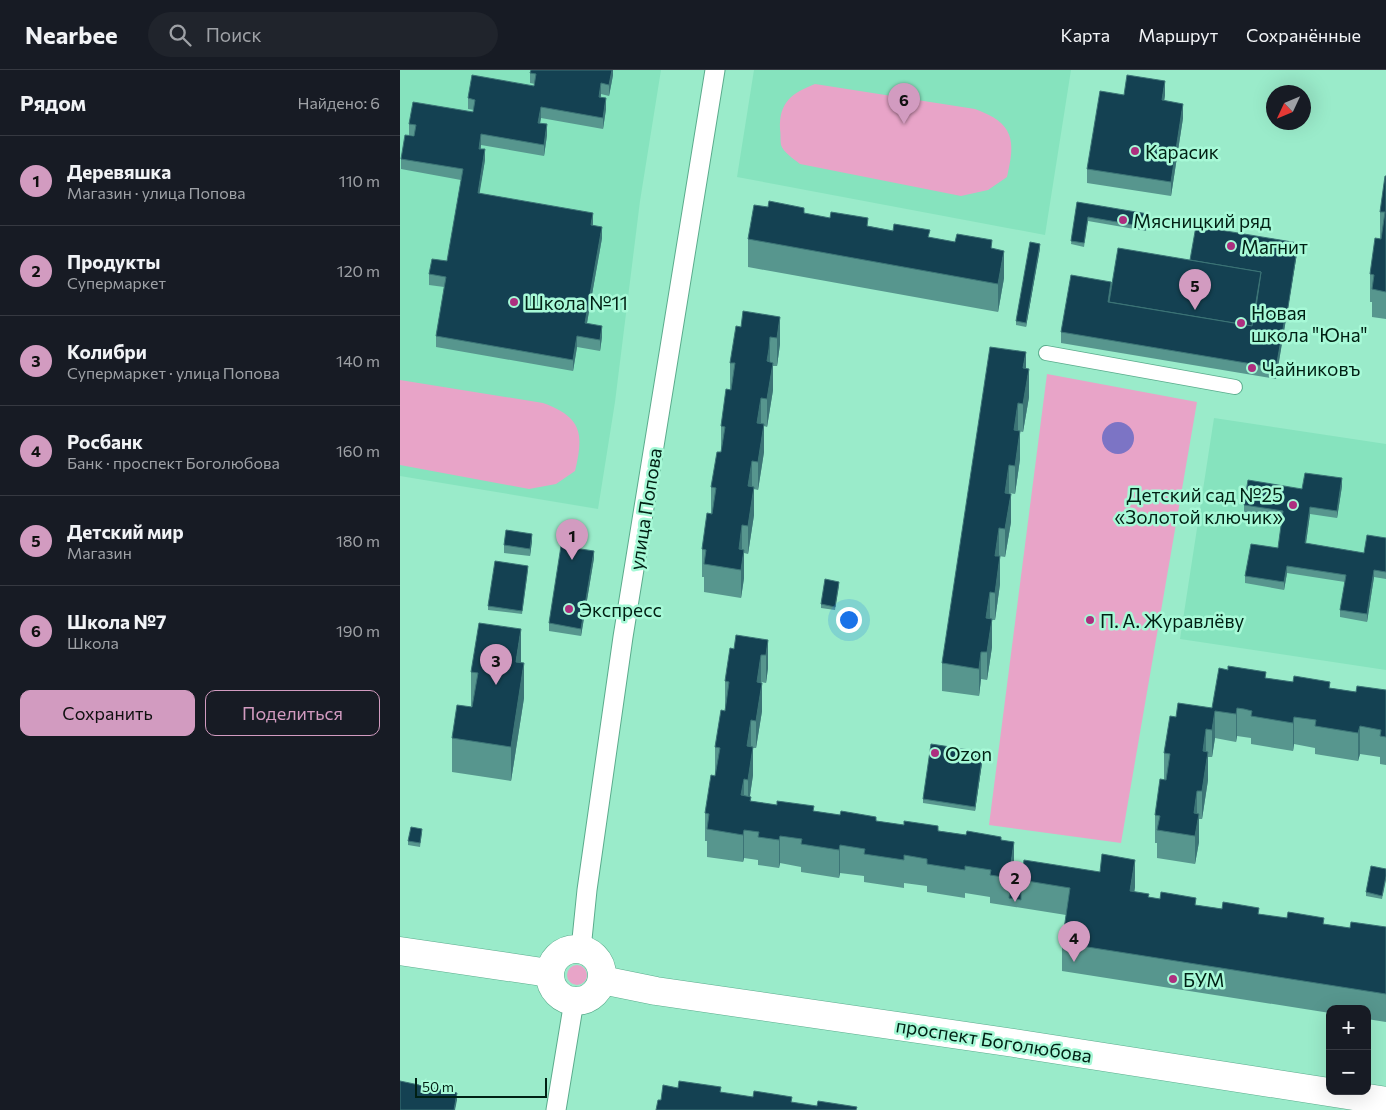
<!DOCTYPE html>
<html lang="ru">
<meta charset="utf-8">
<style>
body{margin:0;font-family:Commissioner,sans-serif;background:#20242c;color:#f1f3f6}
.controls{position:absolute;right:15px;bottom:15px;display:grid;overflow:hidden;border-radius:10px;box-shadow:0 5px 20px #0002}
.controls button{width:45px;height:45px;display:grid;place-items:center;padding:0;border:0;border-bottom:1px solid #363941;background:#171b24;color:#f1f3f6;font:25px sans-serif}
.compass{position:absolute;left:866px;top:15px;width:45px;height:45px;border-radius:50%;background:#171b24;box-shadow:0 5px 20px #0002;rotate:226deg}
.scale{position:absolute;left:15px;bottom:12px;width:132px;box-sizing:border-box;padding-left:5px;border:2px solid #002014;border-top:0;font-size:14px;line-height:18px;white-space:nowrap;color:#002014;-webkit-text-stroke:4px #a7f9d7;paint-order:stroke}
.you{position:absolute;left:448px;top:549px;width:18px;height:18px;margin:-12px;border:4px solid #fff;border-radius:50%;background:#1a73e8;box-shadow:0 0 0 8px #1a73e833}
.badge{display:grid;place-items:center;width:32px;height:32px;border-radius:50%;background:#d29bc0;color:#111;font-size:16px;font-weight:700}
.pin{position:absolute;translate:-50% -41px;filter:drop-shadow(0 1px 2px #0008)}
.pin::after{content:'';position:absolute;top:26px;width:18px;height:15px;background:inherit;clip-path:polygon(0 0,100% 0,50% 100%)}
.list{margin:0;padding:0;list-style:none}
h2{display:flex;justify-content:space-between;align-items:center;height:65px;margin:0;padding:0 20px;font-size:21px}
h2 small{font-size:16px;font-weight:400;color:#9ea1a6}
.list li{display:grid;grid-template-columns:32px 1fr auto;gap:15px;align-items:center;box-sizing:border-box;height:90px;padding:0 20px;border-top:1px solid #363941}
.list b{display:block;font-size:19px;white-space:nowrap}
.list p{margin:0;font-size:16px;white-space:nowrap;color:#9ea1a6}
.list em{font-size:16px;font-style:normal;color:#9ea1a6}
.actions{display:flex;gap:10px;padding:15px 20px}
.actions a{flex:1;padding:11px 0;border:1px solid #d29bc0;border-radius:10px;text-align:center;font-size:18px;color:#d29bc0}
.actions .main{background:#d29bc0;color:#111}
.icon{flex:none;width:28px;height:28px;fill:none;stroke:currentColor;stroke-width:2;stroke-linecap:round;stroke-linejoin:round}
.map{position:relative;flex:none;width:986px;height:1040px;overflow:hidden}
header{display:flex;align-items:center;gap:30px;box-sizing:border-box;height:70px;padding:0 25px;background:#171b24;border-bottom:1px solid #363941}
header strong{font-size:24px}
nav{display:flex;gap:28px;margin-inline-start:auto;font-size:18px}
.search{width:350px;height:45px;background:#20242c;display:flex;align-items:center;gap:12px;box-sizing:border-box;padding:0 18px;border-radius:28px;color:#9ea1a6;font-size:19px}
main{display:flex}
aside{flex:1;background:#171b24}
.map>svg:first-child{display:block}
.built{fill:#86e3be}
.green{fill:#e8a4c8}
.water{fill:#7c74c5}
.lines{fill:none;stroke-linecap:round;stroke-linejoin:round}
.pedestrian-casing{stroke:#5bac8d;stroke-width:16}
.minor-casing{stroke:#5bac8d;stroke-width:21}
.secondary-casing{stroke:#5bac8d;stroke-width:29}
.pedestrian{stroke:#fff;stroke-width:14}
.minor{stroke:#fff;stroke-width:19}
.secondary{stroke:#fff;stroke-width:28}
.wall{fill:#57968e}
.shaded-wall{fill:#3c7476}
.building{fill:#144152;stroke:#3c7476}
.poi-dot{fill:#ad2f7f;stroke:#a7f9d7;stroke-width:2}
.labels{text-anchor:middle;dominant-baseline:central;stroke-width:5;stroke-linejoin:round;paint-order:stroke}
.poi-label{font-size:19px;fill:#002014;stroke:#a7f9d7;text-anchor:start}
.street-label{font-size:19px;fill:#002014;stroke:#a7f9d7}
</style>
<header>
<strong>Nearbee</strong>
<div class="search"><svg class="icon" aria-label="search" viewBox="0 0 24 24"><circle cx="10" cy="10" r="6"/><path d="M15 15l6 6"/></svg>Поиск</div>
<nav><a>Карта</a><a>Маршрут</a><a>Сохранённые</a></nav>
</header>
<main>
<aside>
<h2>Рядом<small>Найдено: 6</small></h2>
<ul class="list">
<li><span class="badge">1</span><div><b>Деревяшка</b><p>Магазин · улица Попова</p></div><em>110 m</em></li>
<li><span class="badge">2</span><div><b>Продукты</b><p>Супермаркет</p></div><em>120 m</em></li>
<li><span class="badge">3</span><div><b>Колибри</b><p>Супермаркет · улица Попова</p></div><em>140 m</em></li>
<li><span class="badge">4</span><div><b>Росбанк</b><p>Банк · проспект Боголюбова</p></div><em>160 m</em></li>
<li><span class="badge">5</span><div><b>Детский мир</b><p>Магазин</p></div><em>180 m</em></li>
<li><span class="badge">6</span><div><b>Школа №7</b><p>Школа</p></div><em>190 m</em></li>
</ul>
<div class="actions"><a class="main">Сохранить</a><a>Поделиться</a></div>
</aside>
<div class="map">
<svg width="986" height="1040" viewBox="0 0 986 1040">
<rect width="100%" height="100%" fill="#9aebca"/>
<g class="built">
<path d="M0 0H261L240 131 215 332 198 439 0 406Z"/>
<path d="M354 0H671L645 165 337 107Z"/>
<path d="M814 348 986 374V600L780 569Z"/>
</g>
<g class="green">
<path d="M415 14 575 39C614 53 616 70 607 107L588 120 561 126 400 94C394 89 383 82 381 75 380 70 381 64 380 59 379 32 392 23 415 14Z"/>
<path d="M647 304 797 332 721 773 589 755Z"/>
<path d="M0 310 143 333C182 347 184 364 175 401L156 414 129 419 0 395Z"/>
<circle cx="177" cy="905" r="10"/>
</g>
<circle class="water" cx="718" cy="368" r="16"/>
<g class="lines">
<g class="pedestrian-casing">
<path id="pedestrian" d="M646 283 835 317"/>
</g>
<g class="minor-casing">
<g id="minor">
<path d="M181 879 187 820 223 567 315 0"/>
<path d="M156 1040 174 931"/>
</g>
</g>
<g class="secondary-casing">
<g id="secondary">
<circle cx="176" cy="905" r="26"/>
<path d="M0 881 149 903"/>
<path d="M202 910 256 921 614 973 986 1031"/>
</g>
</g>
<use href="#pedestrian" class="pedestrian"/>
<use href="#minor" class="minor"/>
<use href="#secondary" class="secondary"/>
</g>
<g class="wall">
<path d="M213 0V5L209 26 201 24V27L206 39 203 59 141 48 140 53 147 65 144 86 81 75V79L85 90 79 123 193 153V155L202 168 187 253 202 267 200 281 177 277 173 301 36 277V266L44 217 29 215V204L47 191 61 110 1 99V89L14 65H9V54L73 42 74 40 68 39V28L134 16 135 14 130 13V3Z"/>
<path d="M724 25H765L764 31 783 48 771 126 687 113V99Z"/>
<path d="M986 106V249L972 247V232H970V204L980 169V142Z"/>
<path d="M677 132 748 147 746 161 688 151 684 177 671 174Z"/>
<path d="M404 144 592 179 604 208 598 242 348 197V169Z"/>
<path d="M898 177 876 309 661 273V262L711 212Z"/>
<path d="M640 178 626 257 616 255V251Z"/>
<path d="M380 247V274L377 296H373V320L367 357 364 356V382L358 420 354 419V445L348 484 344 483V508L341 528 304 522V507H302V479L311 444V417L321 382V356L330 320V293L341 257Z"/>
<path d="M626 299 629 327 623 362 618 361 620 389 615 424 609 423V424L611 452 605 487 599 486 600 514 595 550H592V577L587 610 581 609 579 626 542 621V593Z"/>
<path d="M942 416 937 448 910 444 906 473 964 483 986 468V509L974 507 967 552 940 547V540L945 512 887 503 884 520 845 513V506L878 478 882 448 844 442V435L902 419Z"/>
<path d="M132 471 130 486 104 483V475Z"/>
<path d="M194 488 181 566 149 561V553Z"/>
<path d="M128 500 122 544 88 540V536Z"/>
<path d="M439 516 435 540 421 538V534Z"/>
<path d="M368 570V598L366 613 361 612 362 641 356 678H353V705L350 726 351 731 566 765 601 770 614 800 613 808 621 810 735 817 734 822 749 827 796 835 859 844 950 858 986 857V952L967 949V939H930V943L662 901V873L666 845 590 833V827L565 823V828L527 822V816L504 813V818L464 812V806L440 803 439 808 401 802V797L380 793 379 798 358 795V790L344 788 343 792 307 787V771H305V743L315 705V677L325 639V611L334 579Z"/>
<path d="M121 593 124 628 111 711 52 702V668L72 637V636H71V602Z"/>
<path d="M866 608 956 622 986 620V695L980 694V687L960 684 958 691 915 684V678L894 674 893 681 851 674V668L837 666 836 672 815 668 812 687H808V710L802 749H799V772L795 794 757 788V773H755V745L764 709V683L776 647 812 638Z"/>
<path d="M583 686 575 741 523 733V729Z"/>
<path d="M22 762 20 777 8 775V771Z"/>
<path d="M986 799V810L982 829 966 826V822Z"/>
</g>
<g class="shaded-wall">
<path d="M212 0H213V5L209 26V15Z"/>
<path d="M765 11V25L762 45V30Z"/>
<path d="M201 13V24L199 38V27Z"/>
<path d="M206 28V39L203 59V48Z"/>
<path d="M783 34V48L771 126V112Z"/>
<path d="M141 37V48L138 64V53Z"/>
<path d="M147 54V65L144 86V75Z"/>
<path d="M81 64V75L79 89V79Z"/>
<path d="M85 79V90L78 133V123Z"/>
<path d="M193 143V153L191 166V155Z"/>
<path d="M202 157V168L185 264V253Z"/>
<path d="M898 173V177L876 309V298Z"/>
<path d="M640 174V178L626 257V253Z"/>
<path d="M604 181V208L598 242V214Z"/>
<path d="M380 247V274L377 296V268Z"/>
<path d="M202 256V267L200 281V270Z"/>
<path d="M177 266V277L173 301V290Z"/>
<path d="M370 267V295L367 291Z"/>
<path d="M626 282V310L623 298Z"/>
<path d="M373 293V320L367 357V329Z"/>
<path d="M629 299V327L623 362V334Z"/>
<path d="M361 328V356L357 353Z"/>
<path d="M618 333V361L614 360Z"/>
<path d="M364 354V382L358 420V392Z"/>
<path d="M620 361V389L615 424V396Z"/>
<path d="M352 391V419L348 416Z"/>
<path d="M609 395V423L605 451V423Z"/>
<path d="M942 408V416L937 448V441Z"/>
<path d="M354 417V445L348 484V456Z"/>
<path d="M611 424V452L605 487V459Z"/>
<path d="M910 437V444L905 480V473Z"/>
<path d="M342 455V483L339 479Z"/>
<path d="M599 458V486H595Z"/>
<path d="M132 464V471L130 486V479Z"/>
<path d="M344 480V508L341 528V500Z"/>
<path d="M194 481V488L181 566V559Z"/>
<path d="M600 486V514L595 550V523Z"/>
<path d="M887 496V503L884 520V512Z"/>
<path d="M974 500V507L967 552V544Z"/>
<path d="M590 522V550L586 548Z"/>
<path d="M592 549V577L587 610V582Z"/>
<path d="M121 559V594L116 592Z"/>
<path d="M368 570V598L366 613V585Z"/>
<path d="M581 582V609L579 626V599Z"/>
<path d="M361 585V612H357Z"/>
<path d="M124 593V628L111 711V677Z"/>
<path d="M362 613V641L356 678V651Z"/>
<path d="M837 638V666L836 672V644Z"/>
<path d="M815 641V668L812 687V660Z"/>
<path d="M894 647V674L893 681V653Z"/>
<path d="M351 650V678L347 676Z"/>
<path d="M960 656V684L958 691V663Z"/>
<path d="M806 659V686L803 681Z"/>
<path d="M353 677V705L348 738V710Z"/>
<path d="M583 682V686L575 741V737Z"/>
<path d="M808 682V710L802 749V721Z"/>
<path d="M344 709V737L341 725Z"/>
<path d="M797 721V748L794 743Z"/>
<path d="M799 744V772L795 794V766Z"/>
<path d="M344 760V788L343 792V765Z"/>
<path d="M380 766V793L379 798V770Z"/>
<path d="M614 772V800L610 829 609 828V808Z"/>
<path d="M440 775V803L439 808V780Z"/>
<path d="M735 790V817L730 849V821Z"/>
<path d="M57 1023V1030L55 1040H54Z"/>
</g>
<g class="building">
<path d="M131 0H212L209 15 201 13 199 27 206 28 203 48 141 37 138 53 147 54 144 75 81 64 79 79H85L78 123 193 143 191 155 202 157 185 253 202 256 200 270 177 266 173 290 36 266 46 207 29 204 32 189 47 191 63 99 1 89 5 65 14 66 16 55 9 54 13 32 73 42 75 30 68 28 72 5 134 16 136 4 130 3Z"/>
<path d="M727 5 765 11 762 30 783 34 771 112 687 99 700 21 724 25Z"/>
<path d="M985 106H986V222L972 219 974 205 970 204 975 168 981 169 985 142H980Z"/>
<path d="M369 131 404 138V143L430 148 431 142 468 148 467 156 493 161 494 154 530 160 528 167 555 172 557 164 592 170 591 178 604 181 598 214 348 169 354 135 368 137Z"/>
<path d="M677 132 748 144 746 157 688 147 684 173 671 171Z"/>
<path d="M796 156 898 173 886 250V242L856 237 861 202 790 190Z"/>
<path d="M630 172 640 174 626 253 616 251Z"/>
<path d="M718 178 861 202 852 256 709 232Z"/>
<path d="M671 205 711 212 708 232 852 256 855 237 886 242 876 298 661 262Z"/>
<path d="M343 241 380 247 377 268 370 267 369 279 367 291 373 293 367 329 361 328 357 353 364 354 358 392 352 391 348 416 354 417 348 456 342 455 339 479 344 480 341 500 304 494 306 480 302 479 307 443 312 444 316 418 311 417 317 382H321L325 357 321 356 326 319 331 320 335 293H330L336 256 341 257Z"/>
<path d="M590 277 626 282 623 298 629 299 623 334 618 333 614 360 620 361 615 396 609 395 605 423 611 424 605 459 599 458 595 486H600L595 523 590 522 586 548 592 549 587 582H581L579 599 542 593Z"/>
<path d="M905 403 942 408 937 441 910 437 905 473 964 483 967 465 986 468V502L974 500 967 544 940 540 946 505 887 496 884 512 845 506 851 474 878 478 883 441 844 435 848 410 902 419Z"/>
<path d="M106 460 132 464 130 479 104 475Z"/>
<path d="M161 476 194 481 181 559 149 553Z"/>
<path d="M95 491 128 496 122 541 88 536Z"/>
<path d="M425 509 439 512 435 537 421 534Z"/>
<path d="M79 553 121 559 116 592 124 593 111 677 52 668 57 635 72 637 78 603 71 602Z"/>
<path d="M336 565 368 570 366 585H361L357 612 362 613 356 651 351 650 347 676 353 677 348 710 344 709 341 725 351 727 350 731 377 735V731L414 736 413 741 440 745 441 741 476 747V751L504 755V751L538 756V761L566 765 567 761 601 767V770L614 772 609 808 590 805 591 800 565 796V800L527 794V789L504 785V790L464 784 465 779 440 775 439 780 401 774 402 769 380 766 379 770 358 767 359 762 344 760 343 765 307 759 309 744 305 743 311 705 315 706 320 678 315 677 321 640 325 641 329 612 325 611 330 578 334 579Z"/>
<path d="M828 596 866 602 865 608 893 612 894 606 930 612 929 618 956 622 957 616 986 620V667L980 666 981 660 960 656 958 663 915 656 916 650 894 647 893 653 851 646 852 641 844 639 837 638 836 644 815 641 812 660 806 659 803 681 808 682 802 721H797L794 743 799 744 795 766 757 760 760 746 755 745 760 709 766 710 770 684 764 683 770 646 776 647 778 633 812 638 819 598 828 600Z"/>
<path d="M531 674 583 682 575 737 523 729Z"/>
<path d="M11 757 22 759 20 773 8 771Z"/>
<path d="M702 784 735 790 730 821 749 824 748 827 760 829 761 822 796 828 795 835 822 839 823 832 859 838 858 844 887 848 888 842 924 848 923 854 950 858 951 852 986 857V924L662 873 670 818 621 810 624 790 700 802Z"/>
<path d="M971 796 986 799V806L982 826 966 822Z"/>
<path d="M612 808 624 810H621V830L609 828Z"/>
<path d="M0 1011 57 1023 54 1040H0Z"/>
<path d="M279 1011 321 1017 320 1022 353 1027 354 1021 392 1027 391 1032 417 1036 418 1031 457 1037 456 1040H256L258 1030H261L263 1015 278 1018Z"/>
</g>
<g class="poi-dot">
<circle cx="735" cy="81" r="5"/>
<circle cx="723" cy="150" r="5"/>
<circle cx="831" cy="176" r="5"/>
<circle cx="114" cy="232" r="5"/>
<circle cx="841" cy="253" r="5"/>
<circle cx="852" cy="298" r="5"/>
<circle cx="893" cy="435" r="5"/>
<circle cx="169" cy="539" r="5"/>
<circle cx="690" cy="550" r="5"/>
<circle cx="535" cy="683" r="5"/>
<circle cx="773" cy="909" r="5"/>
</g>
<g class="labels">
<g class="poi-label">
<text x="745" y="81">Карасик</text>
<text x="733" y="150">Мясницкий ряд</text>
<text x="841" y="176">Магнит</text>
<text x="124" y="232">Школа №11</text>
<text x="851" y="242">Новая<tspan x="851" dy="22">школа "Юна"</tspan></text>
<text x="862" y="298">Чайниковъ</text>
<text x="883" y="424" text-anchor="end">Детский сад №25<tspan x="883" dy="22">«Золотой ключик»</tspan></text>
<text x="179" y="539">Экспресс</text>
<text x="700" y="550">П. А. Журавлёву</text>
<text x="545" y="683">Ozon</text>
<text x="783" y="909">БУМ</text>
</g>
<g class="street-label">
<text transform="translate(245 439) rotate(-81)">улица Попова</text>
<text transform="translate(594 970) rotate(9)">проспект Боголюбова</text>
</g>
</g>
</svg>
<div class="controls">
<button>+</button>
<button>−</button>
</div>
<svg class="compass" viewBox="-18 -18 36 36"><path d="M0-13l5 13h-10z" fill="#e53935"/><path d="M0 13l5-13h-10z" fill="#9ea1a6"/></svg>
<div class="scale">50 m</div>
<div class="you"></div>
<div class="pin badge" style="left:172px;top:490px">1</div>
<div class="pin badge" style="left:615px;top:832px">2</div>
<div class="pin badge" style="left:96px;top:615px">3</div>
<div class="pin badge" style="left:674px;top:892px">4</div>
<div class="pin badge" style="left:795px;top:240px">5</div>
<div class="pin badge" style="left:504px;top:54px">6</div>
</div>
</main>
